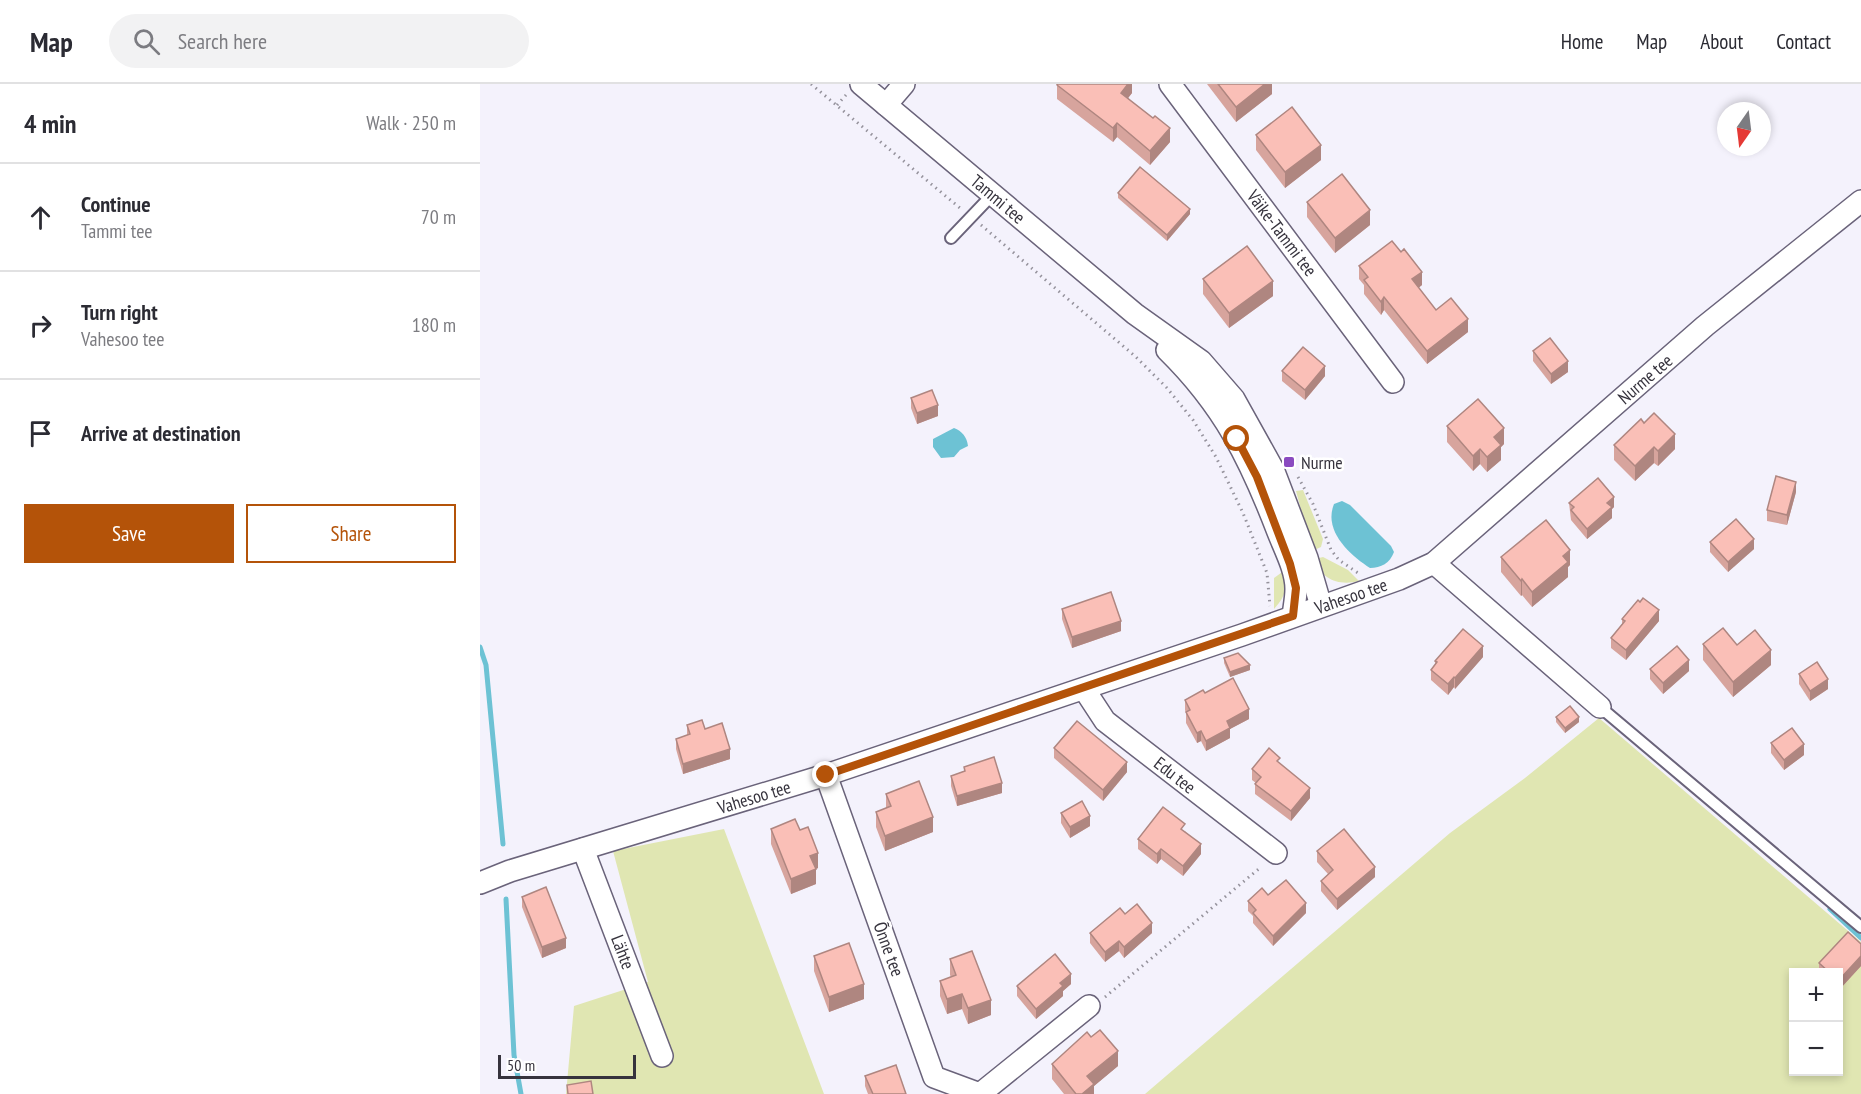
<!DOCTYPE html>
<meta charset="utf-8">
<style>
body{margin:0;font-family:"PT Sans Narrow",sans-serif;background:#f2f2f3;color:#2b2b33}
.controls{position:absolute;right:18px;bottom:18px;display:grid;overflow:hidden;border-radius:0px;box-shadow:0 3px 9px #0003}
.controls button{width:54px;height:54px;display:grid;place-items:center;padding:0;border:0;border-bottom:2px solid #e1e1e2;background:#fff;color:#2b2b33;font:30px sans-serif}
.compass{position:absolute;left:1237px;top:18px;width:54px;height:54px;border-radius:50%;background:#fff;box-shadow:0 3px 9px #0003;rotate:194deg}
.scale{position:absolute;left:18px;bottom:15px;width:138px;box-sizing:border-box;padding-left:6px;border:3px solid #36333d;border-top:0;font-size:16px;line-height:21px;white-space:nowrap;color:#36333d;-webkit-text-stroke:4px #fff;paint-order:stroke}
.stop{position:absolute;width:18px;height:18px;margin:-14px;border:4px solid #b45309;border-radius:50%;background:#fff}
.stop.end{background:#b45309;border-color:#fff;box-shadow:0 2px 6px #0008}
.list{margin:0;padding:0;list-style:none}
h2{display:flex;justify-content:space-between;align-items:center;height:78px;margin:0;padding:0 24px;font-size:26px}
h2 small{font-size:20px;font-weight:400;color:#7c7c81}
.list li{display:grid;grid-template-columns:39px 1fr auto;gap:18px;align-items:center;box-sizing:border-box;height:108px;padding:0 24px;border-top:2px solid #e1e1e2}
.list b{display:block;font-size:22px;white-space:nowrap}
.list p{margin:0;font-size:20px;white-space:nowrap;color:#7c7c81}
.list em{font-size:20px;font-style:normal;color:#7c7c81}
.actions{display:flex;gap:12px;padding:18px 24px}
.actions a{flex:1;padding:14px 0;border:2px solid #b45309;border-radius:0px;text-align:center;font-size:21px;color:#b45309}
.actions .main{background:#b45309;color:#fff}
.icon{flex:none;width:33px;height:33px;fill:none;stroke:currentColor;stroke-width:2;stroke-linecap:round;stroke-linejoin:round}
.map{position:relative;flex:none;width:1381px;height:1010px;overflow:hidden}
header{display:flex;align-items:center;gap:36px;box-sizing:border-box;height:84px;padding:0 30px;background:#fff;border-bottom:2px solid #e1e1e2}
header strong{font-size:28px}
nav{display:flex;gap:33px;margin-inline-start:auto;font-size:21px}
.search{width:420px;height:54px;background:#f2f2f3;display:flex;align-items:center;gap:15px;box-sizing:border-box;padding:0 21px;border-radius:33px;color:#7c7c81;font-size:22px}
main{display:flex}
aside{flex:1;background:#fff}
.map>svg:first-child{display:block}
.green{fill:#e0e6b2;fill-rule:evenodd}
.water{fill:#6dc2d4}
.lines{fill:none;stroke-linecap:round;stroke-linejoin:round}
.stream{stroke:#6dc2d4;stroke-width:5}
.service-casing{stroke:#6a637a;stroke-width:14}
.minor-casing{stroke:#6a637a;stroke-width:24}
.path{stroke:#95929c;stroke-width:3;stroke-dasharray:1.5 4.5;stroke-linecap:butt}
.service{stroke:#fff;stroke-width:10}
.minor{stroke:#fff;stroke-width:21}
.wall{fill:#d7a49d}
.shaded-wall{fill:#af8680}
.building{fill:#fabfb7;stroke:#af8680;stroke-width:1.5}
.route{stroke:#b45309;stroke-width:8}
.poi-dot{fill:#8a4ac0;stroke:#fff;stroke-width:2}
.labels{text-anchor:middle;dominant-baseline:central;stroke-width:5;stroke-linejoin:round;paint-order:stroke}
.street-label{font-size:18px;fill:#36333d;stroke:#fff}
.poi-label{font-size:18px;fill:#36333d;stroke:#fff;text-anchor:start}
</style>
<header>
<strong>Map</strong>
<div class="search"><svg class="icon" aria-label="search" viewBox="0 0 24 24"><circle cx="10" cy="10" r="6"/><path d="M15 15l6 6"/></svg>Search here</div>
<nav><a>Home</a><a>Map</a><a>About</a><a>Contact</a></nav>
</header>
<main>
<aside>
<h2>4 min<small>Walk · 250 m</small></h2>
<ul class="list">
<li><svg class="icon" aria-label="ahead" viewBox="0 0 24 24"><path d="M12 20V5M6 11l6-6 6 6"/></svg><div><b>Continue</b><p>Tammi tee</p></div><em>70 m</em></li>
<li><svg class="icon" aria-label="right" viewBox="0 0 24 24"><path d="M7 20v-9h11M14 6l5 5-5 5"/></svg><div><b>Turn right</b><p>Vahesoo tee</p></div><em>180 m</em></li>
<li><svg class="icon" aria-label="arrive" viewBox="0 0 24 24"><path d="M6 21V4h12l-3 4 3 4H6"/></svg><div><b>Arrive at destination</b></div></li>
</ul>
<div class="actions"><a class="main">Save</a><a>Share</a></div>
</aside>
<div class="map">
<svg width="1381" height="1010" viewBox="0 0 1381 1010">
<rect width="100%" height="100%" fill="#f4f2fc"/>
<g class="green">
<path d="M823 406 843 455 841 463 832 467 816 407Z"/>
<path d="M843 473 868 486 879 497C859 502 841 496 835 475Z"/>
<path d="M805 486C807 504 806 512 794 525V494Z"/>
<path d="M1119 634 1381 858V1010H665L970 749 1045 694ZM1314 888H1358V988H1314Z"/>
<path d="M244 745 344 1010H86L94 922 168 898 133 767Z"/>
</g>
<g class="water">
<path d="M474 344C482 347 487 353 488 362L480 366 474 373 461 374 453 363V355Z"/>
<path d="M862 417 870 421 911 462 914 468C910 479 901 484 890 484 870 471 843 447 854 420Z"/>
</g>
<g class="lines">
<g class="stream">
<path d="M0 563 6 581 23 760"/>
<path d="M26 815 34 971 41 1010"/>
<path d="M1350 825 1381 854"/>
</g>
<g class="service-casing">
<g id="service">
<path d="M471 154 512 111"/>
<path d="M1120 623 1381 843"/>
</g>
</g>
<g class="minor-casing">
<g id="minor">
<path d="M381 0 655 230 721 277 754 315 793 385 827 474 841 522"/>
<path d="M690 0 913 298"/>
<path d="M406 21 424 0"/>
<path d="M687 266C744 322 770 375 798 448 805 466 816 486 816 505 816 514 814 523 813 532"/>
<path d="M954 479 1120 623"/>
<path d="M604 605 625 637 796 769"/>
<path d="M346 691 454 993 500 1010 609 922"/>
<path d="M103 765 182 972"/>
<path d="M0 799 30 787 346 691 762 551 919 495 954 479 1225 242 1381 117"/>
</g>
</g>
<g class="path">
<path d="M331 0 480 124"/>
<path d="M357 21 366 11"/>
<path d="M501 141 656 273 687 304 713 336 736 373 763 429 787 489 790 522"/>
<path d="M818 393 833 420 851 466 859 476 878 489"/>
<path d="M625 913 781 783"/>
</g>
<use href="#service" class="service"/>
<use href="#minor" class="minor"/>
</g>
<g class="wall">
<path d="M652 0V9L648 14 690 58 670 81 637 53 633 58 577 15V1Z"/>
<path d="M727 0H792V10L756 38Z"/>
<path d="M776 51 841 76 805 104 776 66Z"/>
<path d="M638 109 710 130 687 157 638 114Z"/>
<path d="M827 118 890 141 855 169 827 133Z"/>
<path d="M879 182 942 201 938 204 956 226 988 248 947 280 904 226 901 231 884 210V201L879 195Z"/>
<path d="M723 195 793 212 749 244 723 210Z"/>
<path d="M1053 267 1088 288 1071 300 1053 277Z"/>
<path d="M802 287 845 292 825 316 802 297Z"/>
<path d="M431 314 458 332 437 340 431 324Z"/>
<path d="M1164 339 1195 365 1178 382 1174 379 1155 397 1134 376V361Z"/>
<path d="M967 342 1024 360 1021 363V376L1007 388 1000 380 993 387 967 358Z"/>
<path d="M1316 408 1307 441 1287 437V426Z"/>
<path d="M1089 419 1134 423 1132 425V434L1107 455 1091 436Z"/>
<path d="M1230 458 1274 465 1248 488 1230 468Z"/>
<path d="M1021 473 1090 481 1088 483V493L1052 523 1042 511 1041 512 1021 488Z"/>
<path d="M582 525 641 547 592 564 582 535Z"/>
<path d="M1142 535 1179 537 1146 576 1131 564V554L1142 540Z"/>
<path d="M1223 560 1257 561 1291 581 1253 613 1223 576Z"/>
<path d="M1003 573 975 605 974 603 968 611 951 596V586L955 581V577Z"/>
<path d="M744 574 770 586 750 593 744 579Z"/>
<path d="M1170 585 1209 587 1183 610 1170 595Z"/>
<path d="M1319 590 1348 605 1330 617 1319 600Z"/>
<path d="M725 609 769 635 750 645V654L726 667 721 657 717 659 706 639V629L705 626V616Z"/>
<path d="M1076 633 1099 638 1085 649 1076 638Z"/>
<path d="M207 641 225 645 250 675 203 690 196 665V655L207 651Z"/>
<path d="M1291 659 1324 671 1304 686 1291 669Z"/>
<path d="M574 664 647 688 623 717 574 674Z"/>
<path d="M800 680 830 714 811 737 775 710V700L776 699 772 696V685Z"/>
<path d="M484 683 522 709 477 722 471 702V692L484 687Z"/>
<path d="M406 710 453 748 405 767 396 743V728L406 724Z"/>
<path d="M581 729 610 742 590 754 581 739Z"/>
<path d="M291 745 320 746 338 784 336 785V800L311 810 291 760Z"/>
<path d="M705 747 721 770 703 792 681 775 677 780 658 765V755Z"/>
<path d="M837 767 895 793 857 826 841 807V797L848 790 837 778Z"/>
<path d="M788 811 826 829 793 862 773 839V832L768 827V817Z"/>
<path d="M42 813 86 864 62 874 42 823Z"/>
<path d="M645 830 672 849 644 874 639 867 625 878 610 859V849Z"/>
<path d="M1381 860V882L1359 906V888H1339V879Z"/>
<path d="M334 872 384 915 349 928 334 887Z"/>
<path d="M470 875 511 931 488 940 482 925 467 930 460 912V897L471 893 470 891Z"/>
<path d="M591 900 583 907V912L556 935 537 912V902Z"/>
<path d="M572 980 638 982 614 1002V1010H584L572 995Z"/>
<path d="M385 992 426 1010H388L385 1002Z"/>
</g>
<g class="shaded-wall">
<path d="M648 0H652V9L641 23V9Z"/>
<path d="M785 0H792V10L756 38V23Z"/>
<path d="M637 39V53L633 58V44Z"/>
<path d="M690 44V58L670 81V67Z"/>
<path d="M841 61V76L805 104V88Z"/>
<path d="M710 125V130L687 157V151Z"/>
<path d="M890 126V141L855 169V154Z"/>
<path d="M942 188V201L932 209V195Z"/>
<path d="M793 197V212L749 244V229Z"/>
<path d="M904 213V226L901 231V218Z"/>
<path d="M988 235V248L947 280V267Z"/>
<path d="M1088 277V288L1071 300V290Z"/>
<path d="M845 282V292L825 316V306Z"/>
<path d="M458 321V332L437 340V329Z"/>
<path d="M1024 344V360L1021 363V376L1007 388V373L1014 353Z"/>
<path d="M1195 350V365L1178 382V367Z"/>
<path d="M1174 363V379L1155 397V382Z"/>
<path d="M1000 365V380L993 387V372Z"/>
<path d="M1316 398V408L1307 441V431Z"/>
<path d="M1134 413V423L1132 425V434L1107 455V445L1127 419Z"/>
<path d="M1274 455V465L1248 488V478Z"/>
<path d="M1090 466V481L1088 483V493L1052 523V508L1083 472Z"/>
<path d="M1042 495V511L1041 512V497Z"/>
<path d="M1179 526V537L1146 576V566Z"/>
<path d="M641 537V547L592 564V553Z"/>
<path d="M1003 562V573L975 605V594Z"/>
<path d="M1291 566V581L1253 613V598Z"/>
<path d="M1209 576V587L1183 610V599Z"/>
<path d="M770 581V586L750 593V588Z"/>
<path d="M974 593V603L968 611V600Z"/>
<path d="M1348 595V605L1330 617V607Z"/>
<path d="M769 625V635L750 645V654L726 667V657L747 637Z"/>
<path d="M1099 633V638L1085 649V644Z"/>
<path d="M721 647V657L717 659V649Z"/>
<path d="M1324 660V671L1304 686V676Z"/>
<path d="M250 665V675L203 690V680Z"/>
<path d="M647 678V688L623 717V706Z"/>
<path d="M522 699V709L477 722V712Z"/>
<path d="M830 704V714L811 737V727Z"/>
<path d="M610 732V742L590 754V743Z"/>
<path d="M453 733V748L405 767V752Z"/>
<path d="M721 760V770L703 792V782Z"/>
<path d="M681 765V775L677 780V770Z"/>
<path d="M338 769V784L330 787V772Z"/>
<path d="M895 783V793L857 826V815Z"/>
<path d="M336 785V800L311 810V795Z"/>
<path d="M826 819V829L793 862V852Z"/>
<path d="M672 839V849L644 874V863Z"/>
<path d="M86 854V864L62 874V863Z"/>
<path d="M639 857V867L625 878V868Z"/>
<path d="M1381 872V882L1359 906V896Z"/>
<path d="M591 890V900L583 907V912L556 935V925L580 899Z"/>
<path d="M384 900V915L349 928V913Z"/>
<path d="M482 910V925L467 930V915Z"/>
<path d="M511 916V931L488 940V924Z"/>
<path d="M638 967V982L614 1002V1010H602L607 992Z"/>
</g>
<g class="building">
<path d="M577 0H648L641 9 673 34 675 32 690 44 670 67 637 39 633 44 577 1Z"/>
<path d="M738 0H785L756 23Z"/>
<path d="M812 23 841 61 805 88 776 51Z"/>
<path d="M660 83 710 125 687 151 638 109Z"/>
<path d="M862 90 890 126 855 154 827 118Z"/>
<path d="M912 157 921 168 924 165 942 188 932 195 956 226 971 214 988 235 947 267 904 213 901 218 884 196 888 193 879 182Z"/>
<path d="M767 162 793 197 749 229 723 195Z"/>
<path d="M1070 254 1088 277 1071 290 1053 267Z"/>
<path d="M823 263 845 282 825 306 802 287Z"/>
<path d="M452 306 458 321 437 329 431 314Z"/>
<path d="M998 315 1024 344 1014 353 1021 361 1007 373 1000 365 993 372 967 342Z"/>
<path d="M1174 329 1195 350 1178 367 1174 363 1155 382 1134 361 1161 335 1164 339Z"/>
<path d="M1296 392 1316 398 1307 431 1287 426Z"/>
<path d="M1118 394 1134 413 1127 419 1132 423 1107 445 1091 426 1094 423 1089 419Z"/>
<path d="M1256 435 1274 455 1248 478 1230 458Z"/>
<path d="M1066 436 1090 466 1083 472 1088 478 1052 508 1042 495 1041 497 1021 473Z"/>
<path d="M631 508 641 537 592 553 582 525Z"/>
<path d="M1163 514 1179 526 1146 566 1131 554 1145 537 1142 535 1158 516 1160 518Z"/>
<path d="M1243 544 1257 561 1275 546 1291 566 1253 598 1223 560Z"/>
<path d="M983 545 1003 562 975 594 974 593 968 600 951 586 957 578 955 577Z"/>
<path d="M1197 562 1209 576 1183 599 1170 585Z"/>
<path d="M758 569 770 581 750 588 744 574Z"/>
<path d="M1337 578 1348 595 1330 607 1319 590Z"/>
<path d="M753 594 769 625 747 637 750 644 726 657 721 647 717 649 706 628 710 626 705 616 723 606 725 609Z"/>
<path d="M1090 622 1099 633 1085 644 1076 633Z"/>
<path d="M222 636 225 645 242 639 250 665 203 680 196 655 210 650 207 641Z"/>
<path d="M597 637 647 678 623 706 574 664Z"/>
<path d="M1312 644 1324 660 1304 676 1291 659Z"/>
<path d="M789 664 800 674 797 677 830 704 811 727 775 700 781 693 772 685Z"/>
<path d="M514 673 522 699 477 712 471 692 485 687 484 683Z"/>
<path d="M439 697 453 733 405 752 396 728 411 722 406 710Z"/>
<path d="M602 717 610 732 590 743 581 729Z"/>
<path d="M683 723 705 740 701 745 721 760 703 782 681 765 677 770 658 755Z"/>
<path d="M315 735 320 746 328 743 338 769 330 772 336 785 311 795 291 745Z"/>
<path d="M864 745 895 783 857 815 841 797 853 786 837 767Z"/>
<path d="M806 796 826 819 793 852 773 829 776 826 768 817 782 804 788 811Z"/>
<path d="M66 803 86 854 62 863 42 813Z"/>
<path d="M657 820 672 839 644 863 639 857 625 868 610 849 640 824 645 830Z"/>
<path d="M1368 848 1381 860V872L1359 896V888H1349L1339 879Z"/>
<path d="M369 859 384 900 349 913 334 872Z"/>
<path d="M492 867 511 916 488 924 482 910 467 915 460 897 476 891 470 875Z"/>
<path d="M575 870 591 890 580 899 583 902 556 925 537 902Z"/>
<path d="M620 946 638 967 607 992 614 1000 602 1010H596L572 980 607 948 611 953Z"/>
<path d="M416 981 426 1010H393L385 992Z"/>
<path d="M111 997 113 1010H88L87 1001Z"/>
</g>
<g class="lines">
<path class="route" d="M346 691 813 532 816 504 810 480 777 393 757 355"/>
</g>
<rect class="poi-dot" x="803" y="372" width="12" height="12" rx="3"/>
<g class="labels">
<g class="street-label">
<text transform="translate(518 115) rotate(40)">Tammi tee</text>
<text transform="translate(802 149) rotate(53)">Väike-Tammi tee</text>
<text transform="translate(1165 295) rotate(-41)">Nurme tee</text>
<text transform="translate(871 512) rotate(-19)">Vahesoo tee</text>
<text transform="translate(695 691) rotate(38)">Edu tee</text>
<text transform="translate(274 713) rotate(-17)">Vahesoo tee</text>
<text transform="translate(409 865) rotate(70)">Õnne tee</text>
<text transform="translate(143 868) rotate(69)">Lähte</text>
</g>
<g class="poi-label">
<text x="821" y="378">Nurme</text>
</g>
</g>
</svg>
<div class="controls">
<button>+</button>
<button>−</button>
</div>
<svg class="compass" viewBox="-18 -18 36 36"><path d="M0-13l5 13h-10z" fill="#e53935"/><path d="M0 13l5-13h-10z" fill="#7c7c81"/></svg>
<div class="scale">50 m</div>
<div class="stop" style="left:757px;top:355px"></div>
<div class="stop end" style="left:346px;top:691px"></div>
</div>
</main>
